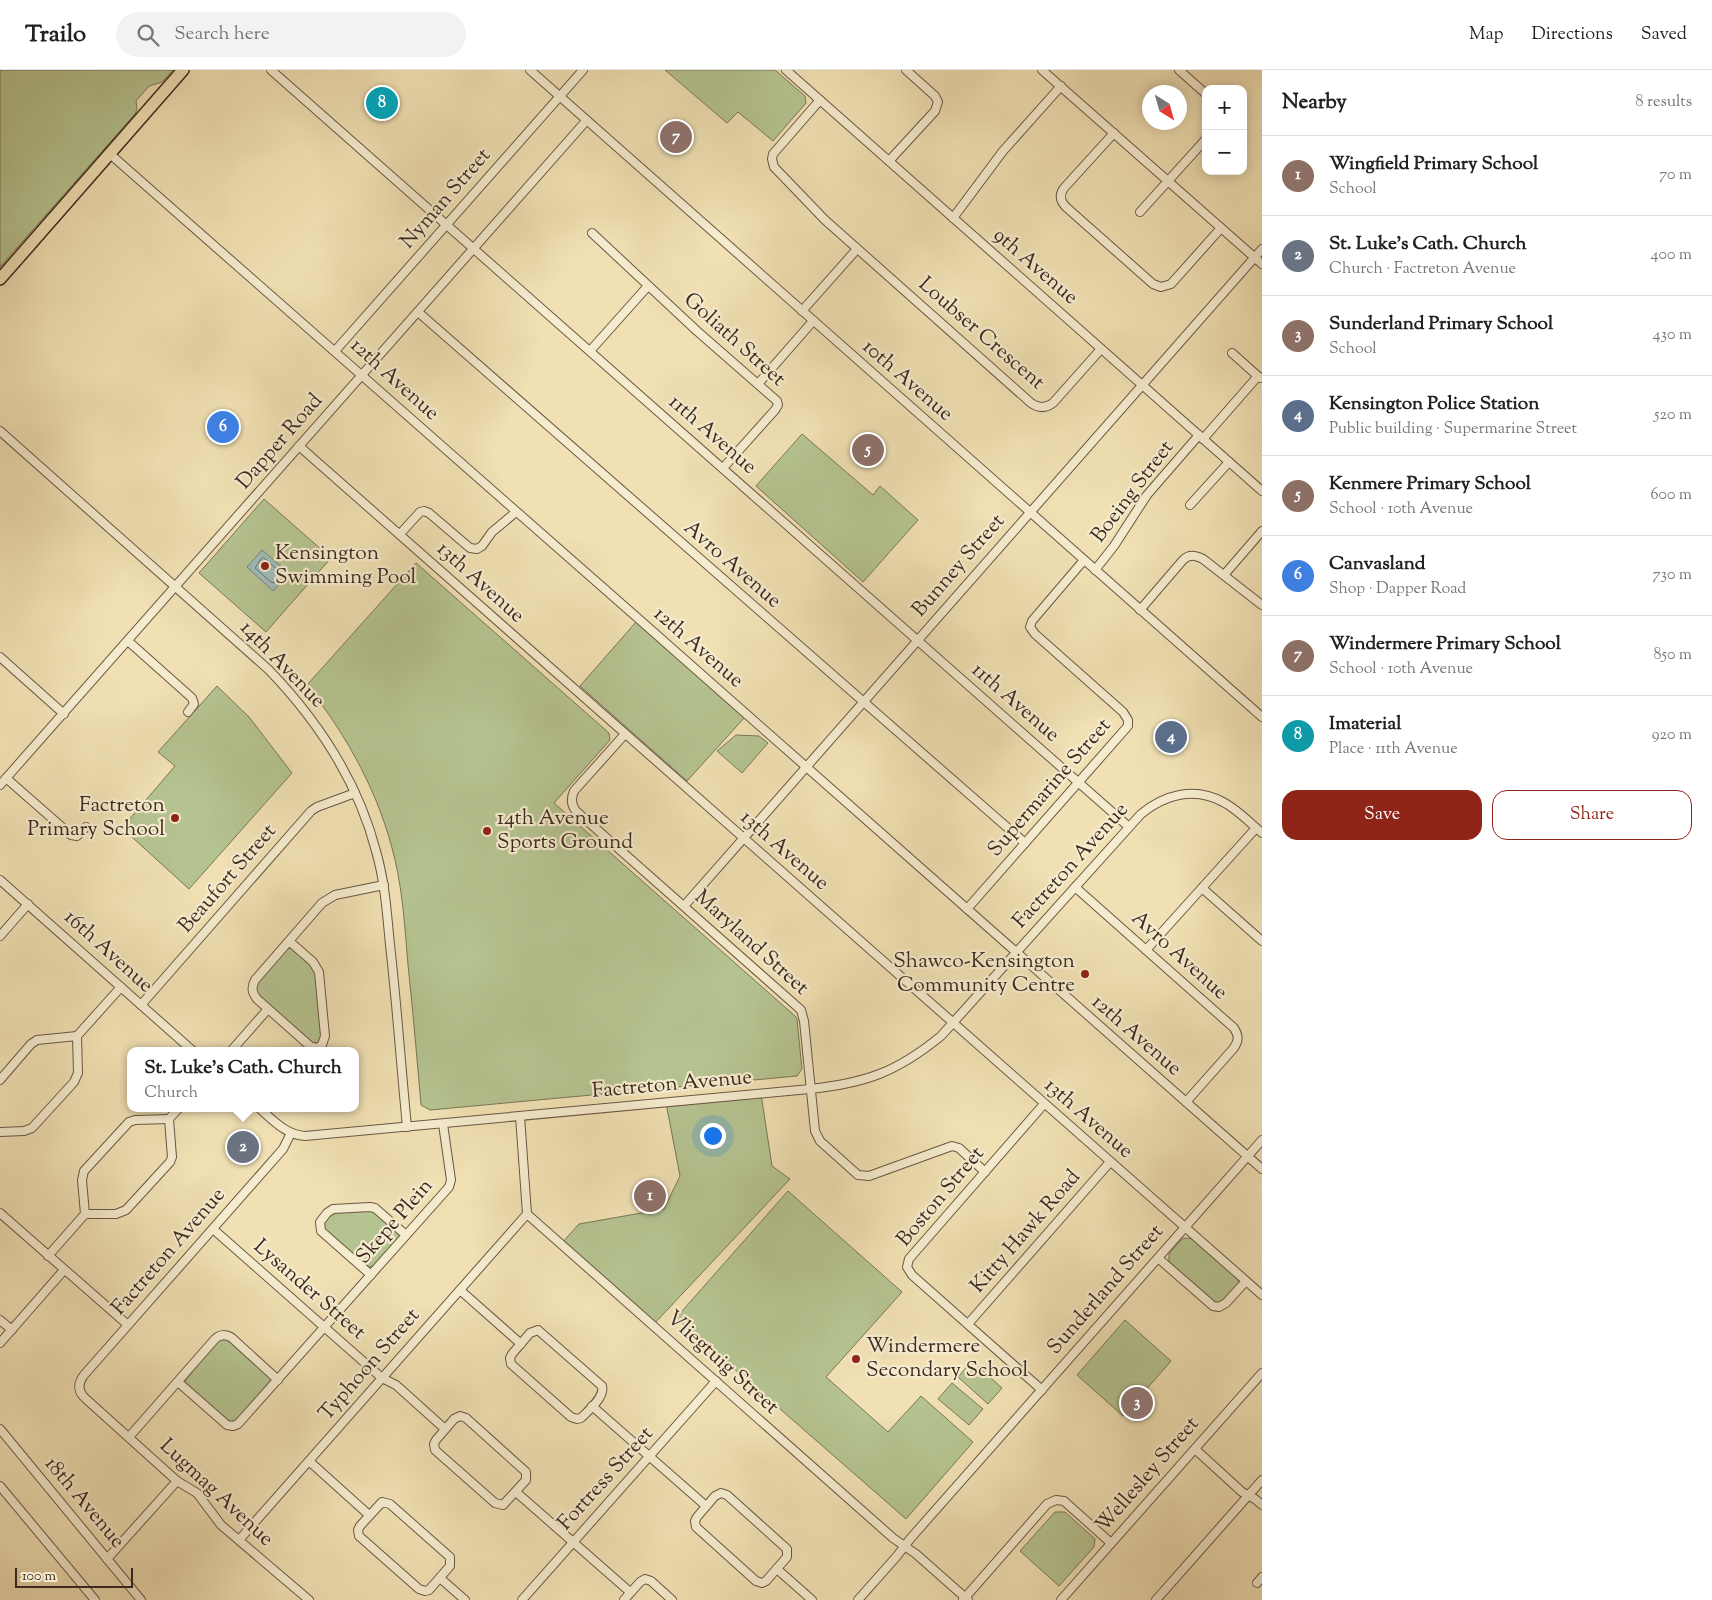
<!DOCTYPE html>
<meta charset="utf-8">
<style>
body{margin:0;font-family:"Sorts Mill Goudy",serif;background:#f2f2f2;color:#222}
.controls{position:absolute;right:15px;top:15px;display:grid;overflow:hidden;border-radius:10px;box-shadow:0 2px 12px #0003}
.controls button{width:45px;height:45px;display:grid;place-items:center;padding:0;border:0;border-bottom:1px solid #e0e0e0;background:#fff;color:#222;font:25px sans-serif}
.compass{position:absolute;left:1142px;top:15px;width:45px;height:45px;border-radius:50%;background:#fff;box-shadow:0 2px 12px #0003;rotate:143deg}
.scale{position:absolute;left:15px;bottom:12px;width:118px;box-sizing:border-box;padding-left:5px;border:2px solid #3d291f;border-top:0;font-size:14px;line-height:18px;white-space:nowrap;color:#3d291f;-webkit-text-stroke:4px #f5ebce;paint-order:stroke}
.you{position:absolute;left:712px;top:1065px;width:18px;height:18px;margin:-12px;border:4px solid #fff;border-radius:50%;background:#1a73e8;box-shadow:0 0 0 8px #1a73e833}
.badge{display:grid;place-items:center;width:32px;height:32px;border-radius:50%;background:#8f2418;color:#fff;font-size:16px;font-weight:700}
.pin{position:absolute;translate:-50% -50%;border:2px solid #fff;box-shadow:0 1px 5px #0006}
.popup{position:absolute;left:127px;top:977px;width:232px;height:65px;box-sizing:border-box;display:grid;place-content:center;border-radius:10px;background:#fff;filter:drop-shadow(0 1px 4px #0005);font-size:16px;white-space:nowrap;color:#767676}
.popup b{font-size:19px;color:#222}
.popup::after{content:'';position:absolute;left:50%;top:100%;margin-left:-10px;border:10px solid transparent;border-top-color:#fff}
.list{margin:0;padding:0;list-style:none}
h2{display:flex;justify-content:space-between;align-items:center;height:65px;margin:0;padding:0 20px;font-size:21px}
h2 small{font-size:16px;font-weight:400;color:#767676}
.list li{display:grid;grid-template-columns:32px 1fr auto;gap:15px;align-items:center;box-sizing:border-box;height:80px;padding:0 20px;border-top:1px solid #e0e0e0}
.list b{display:block;font-size:19px;white-space:nowrap}
.list p{margin:0;font-size:16px;white-space:nowrap;color:#767676}
.list em{font-size:16px;font-style:normal;color:#767676}
.actions{display:flex;gap:10px;padding:15px 20px}
.actions a{flex:1;padding:11px 0;border:1px solid #8f2418;border-radius:15px;text-align:center;font-size:18px;color:#8f2418}
.actions .main{background:#8f2418;color:#fff}
.icon{flex:none;width:28px;height:28px;fill:none;stroke:currentColor;stroke-width:2;stroke-linecap:round;stroke-linejoin:round}
.map{position:relative;flex:none;width:1262px;height:1530px;overflow:hidden}
header{display:flex;align-items:center;gap:30px;box-sizing:border-box;height:70px;padding:0 25px;background:#fff;border-bottom:1px solid #e0e0e0}
header strong{font-size:24px}
nav{display:flex;gap:28px;margin-inline-start:auto;font-size:18px}
.search{width:350px;height:45px;background:#f2f2f2;display:flex;align-items:center;gap:12px;box-sizing:border-box;padding:0 18px;border-radius:28px;color:#767676;font-size:19px}
main{display:flex}
aside{flex:1;background:#fff}
.map>svg:first-child{display:block}
.green{fill:#b5c390;stroke:#797658}
.water{fill:#9fbab8;stroke:#78807b}
.lines{fill:none;stroke-linecap:round;stroke-linejoin:round}
.shore{stroke:#6e726c;stroke-width:1}
.street-casing{stroke:#6a5744;stroke-width:10}
.primary-casing{stroke:#3d291f;stroke-width:14}
.street{stroke:#f5ebce;stroke-width:8}
.primary{stroke:#f0e0b3;stroke-width:11}
.poi-dot{fill:#8f2418;stroke:#f5ebce;stroke-width:2}
.labels{text-anchor:middle;dominant-baseline:central;stroke-width:4.5;stroke-linejoin:round;paint-order:stroke}
.street-label{font-size:21px;fill:#3d291f;stroke:#f5ebce}
.poi-label{font-size:21px;fill:#3d291f;stroke:#f5ebce;text-anchor:start}
</style>
<header>
<strong>Trailo</strong>
<div class="search"><svg class="icon" aria-label="search" viewBox="0 0 24 24"><circle cx="10" cy="10" r="6"/><path d="M15 15l6 6"/></svg>Search here</div>
<nav><a>Map</a><a>Directions</a><a>Saved</a></nav>
</header>
<main>
<div class="map">
<svg width="1262" height="1530" viewBox="0 0 1262 1530">
<rect width="100%" height="100%" fill="#f0e0b3"/>
<filter id="stains"><feTurbulence type="fractalNoise" baseFrequency=".004" numOctaves="4"/><feColorMatrix values="0 0 0 0 .2 0 0 0 0 .09 0 0 0 0 .02 0 0 0 .5 -.17"/></filter>
<radialGradient id="worn" r=".72"><stop offset=".6" stop-color="#630" stop-opacity="0"/><stop offset="1" stop-color="#630" stop-opacity=".3"/></radialGradient>
<g class="green">
<path d="M0 0H173L162 12 149 16 136 31 137 39 135 44 0 197Z"/>
<path d="M665 0H775L805 26 806 33 773 71 738 42 727 53Z"/>
<path d="M802 364 873 425 880 416 918 450 863 512 756 416Z"/>
<path d="M264 429 331 488 266 562 199 503Z"/>
<path d="M416 493 609 663 610 670 554 733 795 946 797 949 802 999 797 1006 430 1040 421 1035C417 988 413 942 408 895 405 860 403 824 395 790 380 725 348 667 307 615Z"/>
<path d="M636 552 745 647 687 711 580 616Z"/>
<path d="M217 616 249 647 292 703 189 819 122 758 175 696 158 682Z"/>
<path d="M736 665 759 666 768 673 742 703 717 681Z"/>
<path d="M292 878 312 895 316 901 322 967C320 972 318 974 312 973L259 927 256 922V914L286 879Z"/>
<path d="M761 1024 772 1096 790 1109 653 1255 561 1174 579 1154 664 1139 680 1106 666 1033Z"/>
<path d="M788 1121 902 1222 826 1307 888 1362 921 1326 973 1372 906 1449 676 1248Z"/>
<path d="M371 1140 399 1162V1168L374 1196 367 1197 324 1159V1152L330 1145 334 1143Z"/>
<path d="M1184 1168 1194 1169 1238 1209 1239 1214C1232 1222 1226 1233 1215 1233L1169 1193V1184L1180 1171Z"/>
<path d="M1125 1250 1171 1291 1123 1346 1077 1305Z"/>
<path d="M223 1268 229 1269 272 1309 271 1312 238 1351 230 1353 185 1313V1311L217 1271Z"/>
<path d="M972 1291 1002 1318 988 1334 958 1307Z"/>
<path d="M952 1313 983 1339 969 1355 938 1329Z"/>
<path d="M1055 1442H1065L1095 1469 1094 1477 1059 1516 1020 1481Z"/>
</g>
<path class="water" d="M262 480 289 503 273 521 247 497Z"/>
<g class="lines">
<path class="shore" d="M264 488 281 503 274 513 271 512 255 498 261 489Z"/>
<g class="street-casing">
<g id="street">
<path d="M271 0 1129 757"/>
<path d="M530 0 1262 647"/>
<path d="M786 0 1262 421"/>
<path d="M1042 0 1262 194"/>
<path d="M1179 0 1206 24"/>
<path d="M820 30 773 84 772 89 774 97 825 150 1031 333C1038 338 1045 339 1053 333L1101 279"/>
<path d="M1114 63 1064 118C1059 125 1060 131 1066 137L1153 214 1161 217 1171 214 1221 158"/>
<path d="M110 84C495 421 878 761 1262 1099"/>
<path d="M889 91 935 41 938 32 935 26 906 0"/>
<path d="M1140 142 1206 69"/>
<path d="M953 148 1003 81 1061 16"/>
<path d="M592 163 697 261 777 331 778 335 775 340 723 398"/>
<path d="M802 241 857 179"/>
<path d="M418 242 1025 773"/>
<path d="M335 281 583 0"/>
<path d="M590 281 648 216"/>
<path d="M1232 283 1260 308"/>
<path d="M758 314 813 251"/>
<path d="M0 361 269 600C318 651 358 712 376 781 385 812 387 844 390 875 397 936 401 996 407 1057"/>
<path d="M1203 369 1258 306"/>
<path d="M299 376 1262 1225"/>
<path d="M1190 435 1229 392"/>
<path d="M400 464 420 442 424 441 429 443 470 478 477 479 482 476 492 462 516 442"/>
<path d="M1095 500 1114 476 1147 425 1199 365"/>
<path d="M1224 505 1262 461"/>
<path d="M1140 540 1183 490C1189 484 1195 485 1203 489L1262 535"/>
<path d="M128 571 192 628 194 634 188 642"/>
<path d="M0 587 64 644"/>
<path d="M625 664 574 721C571 728 571 735 576 741L801 940 804 951 815 1061 820 1071 858 1105 869 1106 952 1076 959 1078 985 1102"/>
<path d="M6 708 71 765 77 766 86 757"/>
<path d="M0 715 586 51"/>
<path d="M0 810 193 981"/>
<path d="M1075 817 1234 958C1239 966 1239 971 1233 979L1186 1032"/>
<path d="M1202 818 1262 871"/>
<path d="M684 836 1262 179"/>
<path d="M967 839 1128 656V650L1123 642 1035 564 1030 557 1032 551 1084 490"/>
<path d="M0 866 28 834"/>
<path d="M289 871 313 892 319 902 325 966 322 975 317 978 310 976 257 929C252 922 251 918 255 910L322 833 335 825 384 815"/>
<path d="M1146 880 1256 758"/>
<path d="M141 935 311 741 317 737 355 723"/>
<path d="M231 981 268 939"/>
<path d="M0 1010 31 974 37 970 77 966"/>
<path d="M259 1038C273 1050 286 1065 305 1066L810 1019C866 1013 897 1002 941 966L1141 744C1164 725 1194 716 1223 732 1237 739 1250 753 1262 763"/>
<path d="M520 1046 527 1144 893 1468 916 1484 968 1530"/>
<path d="M0 1062 24 1061 32 1058 74 1012 78 1003 77 966 121 917"/>
<path d="M291 1063 283 1079 84 1305C77 1314 78 1322 86 1329L177 1411 197 1423 221 1455 309 1530"/>
<path d="M0 1143 128 1255"/>
<path d="M85 1144H116L126 1140 170 1092 172 1087 169 1049 179 1038"/>
<path d="M213 1159 382 1308 396 1315 445 1359"/>
<path d="M48 1186 85 1144 82 1110 84 1101 129 1052 135 1050 169 1049"/>
<path d="M1158 1188 1213 1236 1219 1237 1226 1233 1246 1211"/>
<path d="M371 1205 321 1161 320 1152 327 1143 333 1139 370 1137 375 1138 406 1165"/>
<path d="M460 1220 521 1274"/>
<path d="M0 1250 12 1260"/>
<path d="M968 1254 1110 1092"/>
<path d="M538 1260 602 1316C605 1327 589 1340 581 1348L577 1349 571 1347 511 1294 510 1288 512 1284 530 1263Z"/>
<path d="M0 1273 64 1200"/>
<path d="M178 1312 227 1355 233 1356 238 1354 449 1117 451 1110 443 1054"/>
<path d="M1042 1320 912 1205 907 1197 909 1189 1044 1034"/>
<path d="M592 1336 706 1436"/>
<path d="M460 1346 466 1348 526 1402V1410L503 1435 495 1433 435 1380 434 1374 436 1370 454 1349Z"/>
<path d="M0 1359 141 1530"/>
<path d="M129 1367 215 1269C220 1264 226 1264 232 1268L278 1310"/>
<path d="M1195 1379 1242 1422 1255 1429 1262 1435"/>
<path d="M309 1391 369 1445"/>
<path d="M0 1416 95 1530"/>
<path d="M516 1422 630 1522"/>
<path d="M721 1423 727 1425 787 1479V1487L766 1511 762 1513 756 1511 696 1457 695 1451 697 1447 715 1426Z"/>
<path d="M382 1432 390 1434 450 1487V1496L429 1520 425 1521 419 1519 359 1466 358 1460 360 1456Z"/>
<path d="M239 1470 527 1144"/>
<path d="M107 1489 177 1411"/>
<path d="M777 1499 812 1530"/>
<path d="M440 1508 465 1530"/>
<path d="M1257 1513 1262 1507"/>
<path d="M522 1530 716 1311"/>
<path d="M624 1530 640 1512 645 1509 651 1511 672 1530"/>
<path d="M858 1530 897 1486 910 1469 1262 1070"/>
<path d="M963 1530 1047 1434 1056 1430 1064 1431 1111 1473"/>
<path d="M1061 1530 1262 1303"/>
<path d="M1156 1530 1262 1410"/>
</g>
</g>
<g class="primary-casing">
<path id="primary" d="M0 209 183 0"/>
</g>
<use href="#street" class="street"/>
<use href="#primary" class="primary"/>
</g>
<g class="poi-dot">
<circle cx="265" cy="496" r="5"/>
<circle cx="175" cy="748" r="5"/>
<circle cx="487" cy="761" r="5"/>
<circle cx="1085" cy="904" r="5"/>
<circle cx="856" cy="1289" r="5"/>
</g>
<g class="labels">
<g class="street-label">
<text transform="translate(446 129) rotate(-49)">Nyman Street</text>
<text transform="translate(1035 197) rotate(41)">9th Avenue</text>
<text transform="translate(981 264) rotate(41)">Loubser Crescent</text>
<text transform="translate(734 270) rotate(42)">Goliath Street</text>
<text transform="translate(394 310) rotate(42)">12th Avenue</text>
<text transform="translate(907 311) rotate(41)">10th Avenue</text>
<text transform="translate(712 365) rotate(41)">11th Avenue</text>
<text transform="translate(280 372) rotate(-49)">Dapper Road</text>
<text transform="translate(1133 422) rotate(-53)">Boeing Street</text>
<text transform="translate(732 495) rotate(41)">Avro Avenue</text>
<text transform="translate(959 496) rotate(-49)">Bunney Street</text>
<text transform="translate(480 513) rotate(42)">13th Avenue</text>
<text transform="translate(698 578) rotate(41)">12th Avenue</text>
<text transform="translate(282 595) rotate(46)">14th Avenue</text>
<text transform="translate(1015 633) rotate(41)">11th Avenue</text>
<text transform="translate(1050 718) rotate(-49)">Supermarine Street</text>
<text transform="translate(784 781) rotate(41)">13th Avenue</text>
<text transform="translate(1071 796) rotate(-48)">Factreton Avenue</text>
<text transform="translate(228 809) rotate(-49)">Beaufort Street</text>
<text transform="translate(751 873) rotate(42)">Maryland Street</text>
<text transform="translate(108 882) rotate(42)">16th Avenue</text>
<text transform="translate(1179 886) rotate(42)">Avro Avenue</text>
<text transform="translate(1136 966) rotate(41)">12th Avenue</text>
<text transform="translate(672 1015) rotate(-5)">Factreton Avenue</text>
<text transform="translate(1088 1049) rotate(41)">13th Avenue</text>
<text transform="translate(941 1127) rotate(-50)">Boston Street</text>
<text transform="translate(395 1152) rotate(-49)">Skepe Plein</text>
<text transform="translate(1026 1162) rotate(-49)">Kitty Hawk Road</text>
<text transform="translate(169 1182) rotate(-49)">Factreton Avenue</text>
<text transform="translate(309 1220) rotate(41)">Lysander Street</text>
<text transform="translate(1106 1220) rotate(-49)">Sunderland Street</text>
<text transform="translate(722 1293) rotate(42)">Vliegtuig Street</text>
<text transform="translate(370 1295) rotate(-49)">Typhoon Street</text>
<text transform="translate(1148 1405) rotate(-49)">Wellesley Street</text>
<text transform="translate(606 1409) rotate(-48)">Fortress Street</text>
<text transform="translate(216 1423) rotate(43)">Lugmag Avenue</text>
<text transform="translate(84 1433) rotate(50)">18th Avenue</text>
</g>
<g class="poi-label">
<text x="275" y="484">Kensington<tspan x="275" dy="24">Swimming Pool</tspan></text>
<text x="165" y="736" text-anchor="end">Factreton<tspan x="165" dy="24">Primary School</tspan></text>
<text x="497" y="749">14th Avenue<tspan x="497" dy="24">Sports Ground</tspan></text>
<text x="1075" y="892" text-anchor="end">Shawco-Kensington<tspan x="1075" dy="24">Community Centre</tspan></text>
<text x="866" y="1277">Windermere<tspan x="866" dy="24">Secondary School</tspan></text>
</g>
</g>
<rect width="100%" height="100%" filter="url(#stains)"/>
<rect width="100%" height="100%" fill="url(#worn)"/>
</svg>
<div class="controls">
<button>+</button>
<button>−</button>
</div>
<svg class="compass" viewBox="-18 -18 36 36"><path d="M0-13l5 13h-10z" fill="#e53935"/><path d="M0 13l5-13h-10z" fill="#767676"/></svg>
<div class="scale">100 m</div>
<div class="you"></div>
<div class="pin badge" style="left:650px;top:1126px;background:#8d6e63">1</div>
<div class="pin badge" style="left:243px;top:1077px;background:#6b7280">2</div>
<div class="popup"><b>St. Luke's Cath. Church</b>Church</div>
<div class="pin badge" style="left:1137px;top:1333px;background:#8d6e63">3</div>
<div class="pin badge" style="left:1171px;top:667px;background:#5c6f8a">4</div>
<div class="pin badge" style="left:868px;top:380px;background:#8d6e63">5</div>
<div class="pin badge" style="left:223px;top:357px;background:#3f7fe0">6</div>
<div class="pin badge" style="left:676px;top:67px;background:#8d6e63">7</div>
<div class="pin badge" style="left:382px;top:33px;background:#0f9aa8">8</div>
</div>
<aside>
<h2>Nearby<small>8 results</small></h2>
<ul class="list">
<li><span class="badge" style="background:#8d6e63">1</span><div><b>Wingfield Primary School</b><p>School</p></div><em>70 m</em></li>
<li><span class="badge" style="background:#6b7280">2</span><div><b>St. Luke's Cath. Church</b><p>Church · Factreton Avenue</p></div><em>400 m</em></li>
<li><span class="badge" style="background:#8d6e63">3</span><div><b>Sunderland Primary School</b><p>School</p></div><em>430 m</em></li>
<li><span class="badge" style="background:#5c6f8a">4</span><div><b>Kensington Police Station</b><p>Public building · Supermarine Street</p></div><em>520 m</em></li>
<li><span class="badge" style="background:#8d6e63">5</span><div><b>Kenmere Primary School</b><p>School · 10th Avenue</p></div><em>600 m</em></li>
<li><span class="badge" style="background:#3f7fe0">6</span><div><b>Canvasland</b><p>Shop · Dapper Road</p></div><em>730 m</em></li>
<li><span class="badge" style="background:#8d6e63">7</span><div><b>Windermere Primary School</b><p>School · 10th Avenue</p></div><em>850 m</em></li>
<li><span class="badge" style="background:#0f9aa8">8</span><div><b>Imaterial</b><p>Place · 11th Avenue</p></div><em>920 m</em></li>
</ul>
<div class="actions"><a class="main">Save</a><a>Share</a></div>
</aside>
</main>
